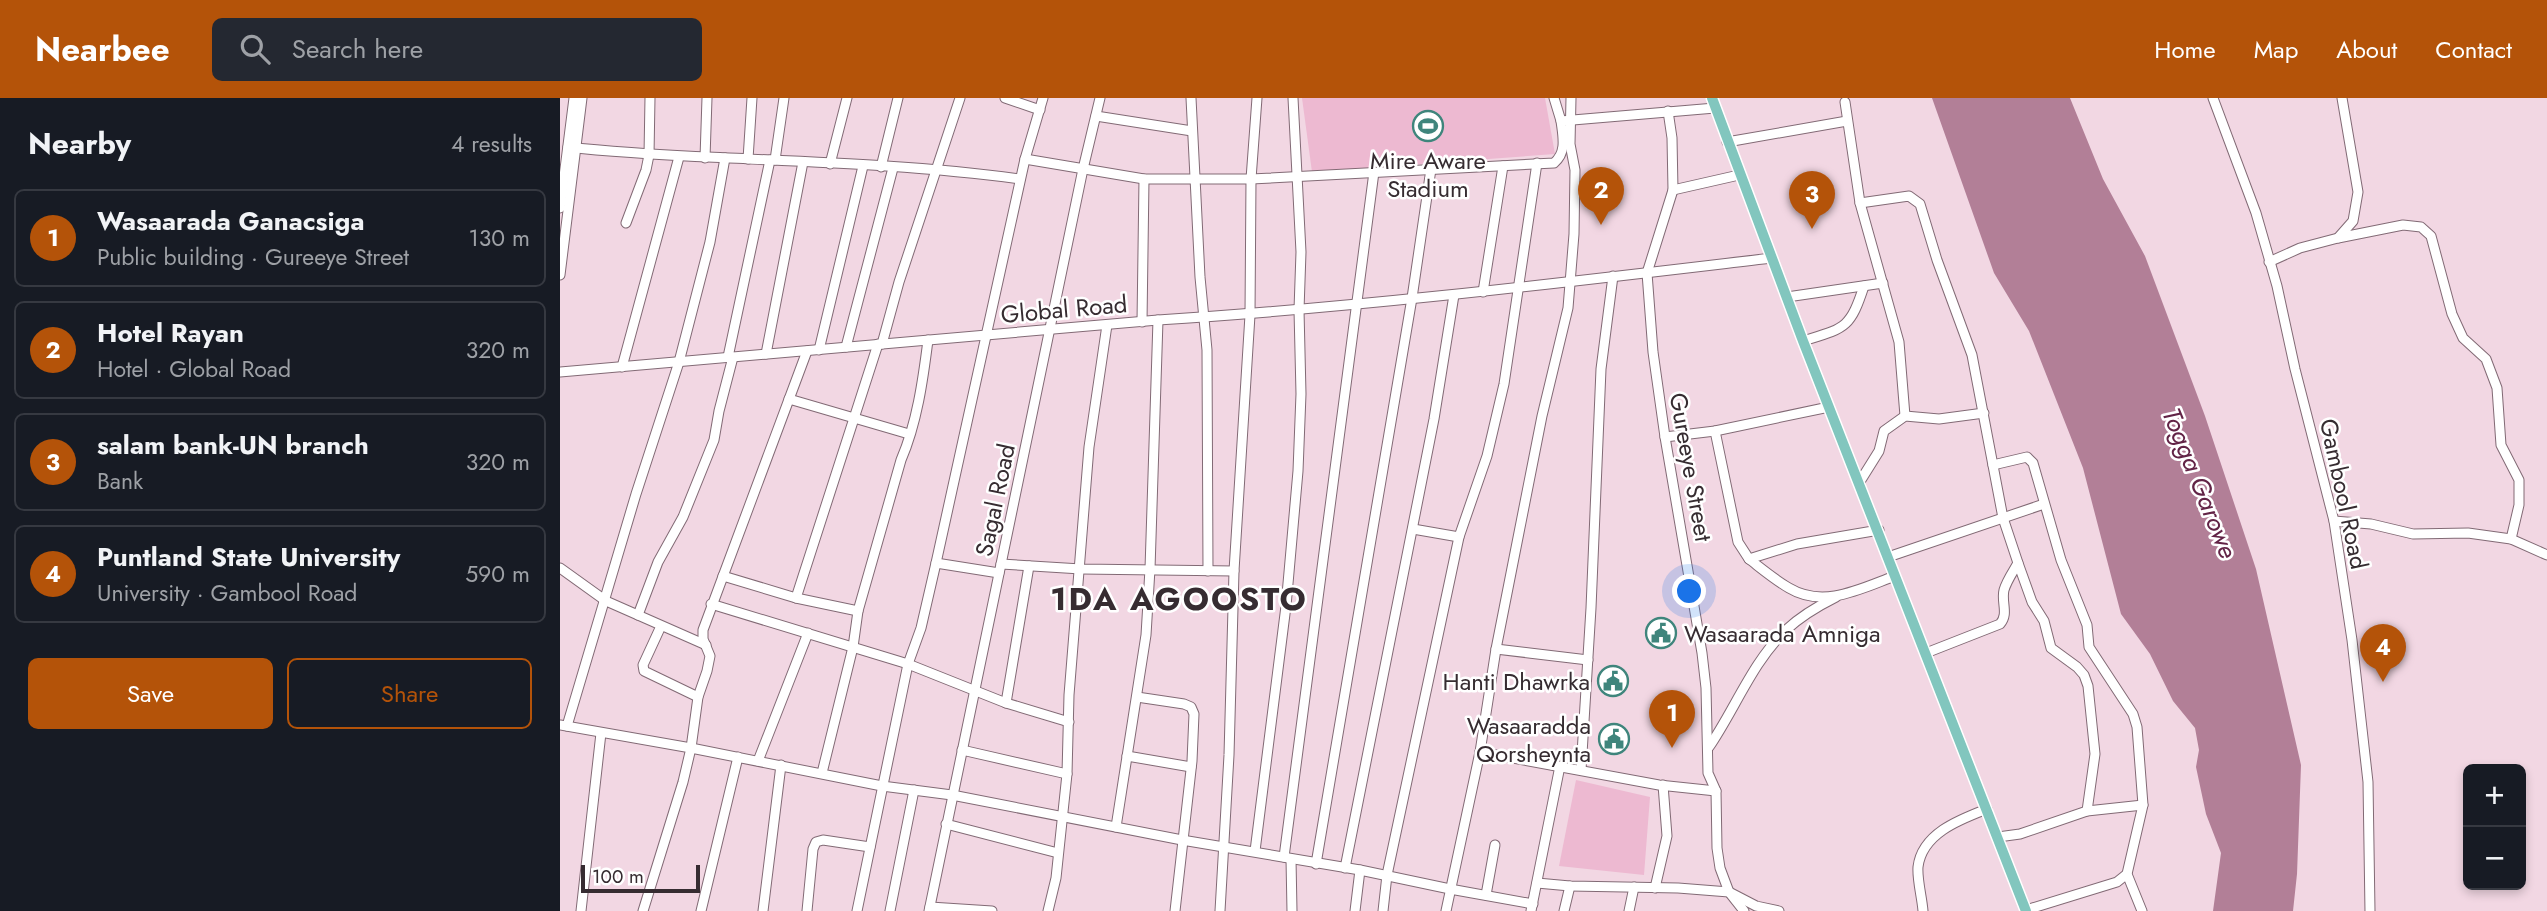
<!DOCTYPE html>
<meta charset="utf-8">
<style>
body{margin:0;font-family:Jost,sans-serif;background:#242831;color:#f1f3f6}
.controls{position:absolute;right:21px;bottom:21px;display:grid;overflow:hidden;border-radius:10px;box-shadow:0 4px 10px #0003}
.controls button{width:63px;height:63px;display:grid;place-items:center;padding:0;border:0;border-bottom:2px solid #363941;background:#171b24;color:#f1f3f6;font:35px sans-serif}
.scale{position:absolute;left:21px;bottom:18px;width:119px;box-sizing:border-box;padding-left:7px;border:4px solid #362c31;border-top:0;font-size:19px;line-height:24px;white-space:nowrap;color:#362c31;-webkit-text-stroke:5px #fff;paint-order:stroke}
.you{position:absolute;left:1130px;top:494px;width:24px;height:24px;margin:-18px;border:5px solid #fff;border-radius:50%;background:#1a73e8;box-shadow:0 0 0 10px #1a73e833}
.badge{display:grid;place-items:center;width:46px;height:46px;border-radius:50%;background:#b45309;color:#fff;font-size:23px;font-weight:700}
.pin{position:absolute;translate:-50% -58px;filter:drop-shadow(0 2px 4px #0008)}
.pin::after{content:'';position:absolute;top:37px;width:24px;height:21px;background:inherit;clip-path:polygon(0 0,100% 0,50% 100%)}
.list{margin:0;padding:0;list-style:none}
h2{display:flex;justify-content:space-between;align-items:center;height:91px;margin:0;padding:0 28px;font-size:30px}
h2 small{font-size:23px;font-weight:400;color:#9ea1a6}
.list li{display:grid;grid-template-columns:46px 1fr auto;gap:21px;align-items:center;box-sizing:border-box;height:98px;margin:0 14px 14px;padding:0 14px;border:2px solid #363941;border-radius:10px}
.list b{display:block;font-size:26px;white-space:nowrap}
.list p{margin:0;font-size:23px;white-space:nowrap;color:#9ea1a6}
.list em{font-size:23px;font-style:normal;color:#9ea1a6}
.actions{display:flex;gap:14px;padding:21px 28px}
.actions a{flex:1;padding:16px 0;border:2px solid #b45309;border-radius:10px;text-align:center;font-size:24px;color:#b45309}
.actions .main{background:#b45309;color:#fff}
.icon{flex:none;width:38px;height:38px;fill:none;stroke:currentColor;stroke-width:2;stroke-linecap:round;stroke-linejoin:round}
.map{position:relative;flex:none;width:1987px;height:813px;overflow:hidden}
header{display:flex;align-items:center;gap:42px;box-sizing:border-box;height:98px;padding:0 35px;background:#b45309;color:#fff}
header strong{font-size:33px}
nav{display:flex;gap:38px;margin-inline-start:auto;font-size:24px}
.search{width:490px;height:63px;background:#242831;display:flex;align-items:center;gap:18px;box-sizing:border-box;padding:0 24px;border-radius:10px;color:#9ea1a6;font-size:26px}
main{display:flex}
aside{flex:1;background:#171b24}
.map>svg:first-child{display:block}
.green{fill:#edb9d1}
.water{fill:#b27f97}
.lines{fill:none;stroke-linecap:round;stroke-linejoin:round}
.minor-casing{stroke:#826a75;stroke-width:11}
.major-casing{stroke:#fff;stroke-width:13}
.minor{stroke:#fff;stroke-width:9}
.major{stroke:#82c6be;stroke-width:10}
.labels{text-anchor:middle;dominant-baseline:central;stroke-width:5;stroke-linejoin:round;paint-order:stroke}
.poi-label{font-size:24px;fill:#362c31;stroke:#fff;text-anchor:end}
.street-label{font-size:24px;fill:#362c31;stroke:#fff}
.water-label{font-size:26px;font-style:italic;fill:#622346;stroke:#fff}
.district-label{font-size:32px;font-weight:bold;letter-spacing:2px;fill:#362c31;stroke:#fff}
</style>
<header>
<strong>Nearbee</strong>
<div class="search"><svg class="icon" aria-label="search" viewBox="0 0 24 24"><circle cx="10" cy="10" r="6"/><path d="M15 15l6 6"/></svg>Search here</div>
<nav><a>Home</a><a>Map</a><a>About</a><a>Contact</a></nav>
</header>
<main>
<aside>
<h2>Nearby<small>4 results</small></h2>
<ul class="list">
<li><span class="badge">1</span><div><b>Wasaarada Ganacsiga</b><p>Public building · Gureeye Street</p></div><em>130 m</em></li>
<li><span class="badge">2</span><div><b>Hotel Rayan</b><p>Hotel · Global Road</p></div><em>320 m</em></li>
<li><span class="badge">3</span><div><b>salam bank-UN branch</b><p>Bank</p></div><em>320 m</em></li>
<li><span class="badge">4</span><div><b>Puntland State University</b><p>University · Gambool Road</p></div><em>590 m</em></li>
</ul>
<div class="actions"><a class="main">Save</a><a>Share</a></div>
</aside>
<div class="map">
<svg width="1987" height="813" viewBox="0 0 1987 813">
<rect width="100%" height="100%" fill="#f2d7e3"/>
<g class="green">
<path d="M742 0H985L995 56 752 74Z"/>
<path d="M1016 682 1090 699 1084 777 999 768Z"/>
</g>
<path class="water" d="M1372 0H1510L1543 81 1585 158 1645 318 1696 471 1741 667 1737 776 1733 813H1653L1661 755 1646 716 1636 669 1639 652 1635 630 1613 603 1590 556 1561 516 1523 370 1469 233 1434 175Z"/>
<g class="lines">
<g class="minor-casing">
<g id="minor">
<path d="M445 0 480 12"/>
<path d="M631 0 640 179 647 252 648 473"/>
<path d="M994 0 1001 23"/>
<path d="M1653 0 1696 115 1717 188 1735 271 1774 423 1792 542 1808 684 1810 813"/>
<path d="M1285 4 1300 105 1339 244 1345 318"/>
<path d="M1108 13 1112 40 1113 92 1087 175 1093 254 1105 339 1142 555 1146 590 1148 675 1156 693 1157 750 1160 770 1169 794 1184 813"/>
<path d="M536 18 632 33"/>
<path d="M1167 44 1287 23"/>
<path d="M8 49C68 56 128 58 189 61 279 65 371 69 460 81"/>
<path d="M145 60 147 0"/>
<path d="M188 61 192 0"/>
<path d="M465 61 584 81H691L994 65C1007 54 1003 39 1001 23L1155 10"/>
<path d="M215 62 224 0"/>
<path d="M270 66 287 0"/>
<path d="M321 69 338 0"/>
<path d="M1113 92 1179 77"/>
<path d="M1300 105 1349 98 1360 106 1377 162 1412 257 1443 420 1458 465 1472 504 1484 523 1491 550 1517 569 1524 577 1528 588 1535 656 1527 713"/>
<path d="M0 110 14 0"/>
<path d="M66 125 86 72 89 57 90 0"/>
<path d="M1778 140 1843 127 1861 129 1871 138 1892 216 1903 240 1926 261 1937 290 1941 347 1959 382V407L1951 441"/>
<path d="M1709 164 1740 150 1778 140 1793 123 1798 94 1782 0"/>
<path d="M0 177 22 0"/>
<path d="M923 194 943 68"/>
<path d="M1227 199 1323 185"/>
<path d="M582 224 584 81"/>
<path d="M1243 243C1285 230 1290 231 1304 188"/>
<path d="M322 246 339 184 400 0"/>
<path d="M286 249 333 70"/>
<path d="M259 252 303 68"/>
<path d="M206 256 243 64"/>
<path d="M168 259 210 62"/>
<path d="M62 269 119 59"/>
<path d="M0 274 598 222C804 209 1008 184 1212 160"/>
<path d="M229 301 349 336"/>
<path d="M1155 333 1178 444 1189 461 1237 446 1319 432"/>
<path d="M1105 339 1155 333 1269 309"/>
<path d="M1433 367 1467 359 1473 365 1501 462 1527 527 1529 549 1573 616 1577 629 1583 707 1567 776 1582 813"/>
<path d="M1299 385 1319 353 1324 333 1345 318 1379 321 1424 315"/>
<path d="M1774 423 1811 426 1853 436 1908 435 1951 441 1987 457"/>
<path d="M853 431 899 439"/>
<path d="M1328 459 1484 406"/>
<path d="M1189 461C1202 471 1215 482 1229 490 1264 511 1302 490 1335 478"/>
<path d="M376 465 439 475"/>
<path d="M441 466 521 471 674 473"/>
<path d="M0 470 46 503 146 547"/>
<path d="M163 478 236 500 298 513"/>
<path d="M236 500 318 246"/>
<path d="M151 506 348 566 446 605 509 624"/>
<path d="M78 517 98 464 123 419 154 342 159 313 173 259"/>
<path d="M101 528 83 567 84 573 138 599"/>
<path d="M936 551 1028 562"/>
<path d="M1366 555 1440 526C1449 516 1441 504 1444 492 1447 482 1453 474 1458 465"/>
<path d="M577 599 624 606 631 609 634 616 632 663 615 813"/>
<path d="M446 605 469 468"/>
<path d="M0 627 131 650 322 688 392 697 622 742 800 772 890 791 973 806"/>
<path d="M7 628 76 396 119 264 150 144 165 60"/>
<path d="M1149 649C1175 611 1193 563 1226 532 1241 518 1258 508 1276 499"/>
<path d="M402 652 507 676"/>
<path d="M920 654 1099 687 1156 693"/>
<path d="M567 658 631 669"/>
<path d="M198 663 248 535"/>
<path d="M1021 672 1031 510 1041 271 1053 178"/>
<path d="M262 675 293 549 298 513 341 362C357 325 363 282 368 242"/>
<path d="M386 726 498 755"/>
<path d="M556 729 586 537 590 471 598 222"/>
<path d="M1438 739 1460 736 1527 713 1583 707"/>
<path d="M695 753 726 508 738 373 741 296 739 212 741 154 733 0"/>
<path d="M724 759 814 74"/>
<path d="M731 761 732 813"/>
<path d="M756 766 852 200 871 71"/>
<path d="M785 770 874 321 894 197"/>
<path d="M977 785 1010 788 1118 790 1169 794 1196 808 1219 813"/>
<path d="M1095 790 1107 738 1103 687"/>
<path d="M926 797 935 747"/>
<path d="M370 809 432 813"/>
<path d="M1466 812 1557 784 1567 776"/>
<path d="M21 813 41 635"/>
<path d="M83 813 123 684 131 650 138 599 147 573 150 558 143 541V532L247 253"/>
<path d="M141 813 178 659"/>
<path d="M203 813 221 667"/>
<path d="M247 813 253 751 256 744 263 742 310 749"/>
<path d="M297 813 348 566 361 530 376 465 465 61 483 0"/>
<path d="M330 813 354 692"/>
<path d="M369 813 523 71 540 0"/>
<path d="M488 813 496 780 507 676 509 597 529 349 547 227"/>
<path d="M660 813 669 657 674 473 690 217 691 81 697 0"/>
<path d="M795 813 800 772"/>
<path d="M823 813 827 777 899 439 927 358 944 286 977 65"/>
<path d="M886 813 920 654 936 551 982 318 1008 210 1014 136 1015 72 1010 46 1011 0"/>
<path d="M971 813 1000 668"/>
<path d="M1004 813 1010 788"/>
<path d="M1069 813 1074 789"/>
<path d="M1363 813C1362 799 1357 782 1358 769 1362 735 1401 721 1427 711"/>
</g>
</g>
<g class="major-casing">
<path id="major" d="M1152 0 1243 243 1466 813"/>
</g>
<use href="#minor" class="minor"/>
<use href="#major" class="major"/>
</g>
<defs>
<g id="stadium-ring" transform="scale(1.575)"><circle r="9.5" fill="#fff" stroke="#3f857c" stroke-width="1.5"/><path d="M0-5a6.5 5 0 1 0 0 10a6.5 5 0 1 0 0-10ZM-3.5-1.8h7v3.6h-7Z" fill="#3f857c"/></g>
<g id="civic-ring" transform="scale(1.575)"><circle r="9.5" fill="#fff" stroke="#3f857c" stroke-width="1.5"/><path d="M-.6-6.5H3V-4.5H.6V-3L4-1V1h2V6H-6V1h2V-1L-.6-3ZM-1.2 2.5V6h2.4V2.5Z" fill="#3f857c"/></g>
</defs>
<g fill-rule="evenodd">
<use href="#stadium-ring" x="868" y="28"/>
<use href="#civic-ring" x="1101" y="535"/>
<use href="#civic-ring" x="1053" y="583"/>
<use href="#civic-ring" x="1054" y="641"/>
</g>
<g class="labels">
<g class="poi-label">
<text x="868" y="62" text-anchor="middle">Mire Aware<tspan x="868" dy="28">Stadium</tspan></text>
<text x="1124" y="535" text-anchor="start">Wasaarada Amniga</text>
<text x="1030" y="583">Hanti Dhawrka</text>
<text x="1031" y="627">Wasaaradda<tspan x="1031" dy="28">Qorsheynta</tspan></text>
</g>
<g class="street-label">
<text transform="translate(504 211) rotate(-5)">Global Road</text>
<text transform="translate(1131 369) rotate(80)">Gureeye Street</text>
<text transform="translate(1784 396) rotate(78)">Gambool Road</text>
<text transform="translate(435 402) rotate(-78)">Sagal Road</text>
</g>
<g class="water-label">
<text transform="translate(1640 385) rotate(68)">Togga Garowe</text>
</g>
<g class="district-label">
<text x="619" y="501">1DA AGOOSTO</text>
</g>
</g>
</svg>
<div class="controls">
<button>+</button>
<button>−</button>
</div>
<div class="scale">100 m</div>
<div class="you"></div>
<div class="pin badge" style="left:1112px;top:650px">1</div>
<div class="pin badge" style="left:1041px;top:127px">2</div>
<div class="pin badge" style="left:1252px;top:131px">3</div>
<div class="pin badge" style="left:1823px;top:584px">4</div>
</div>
</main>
